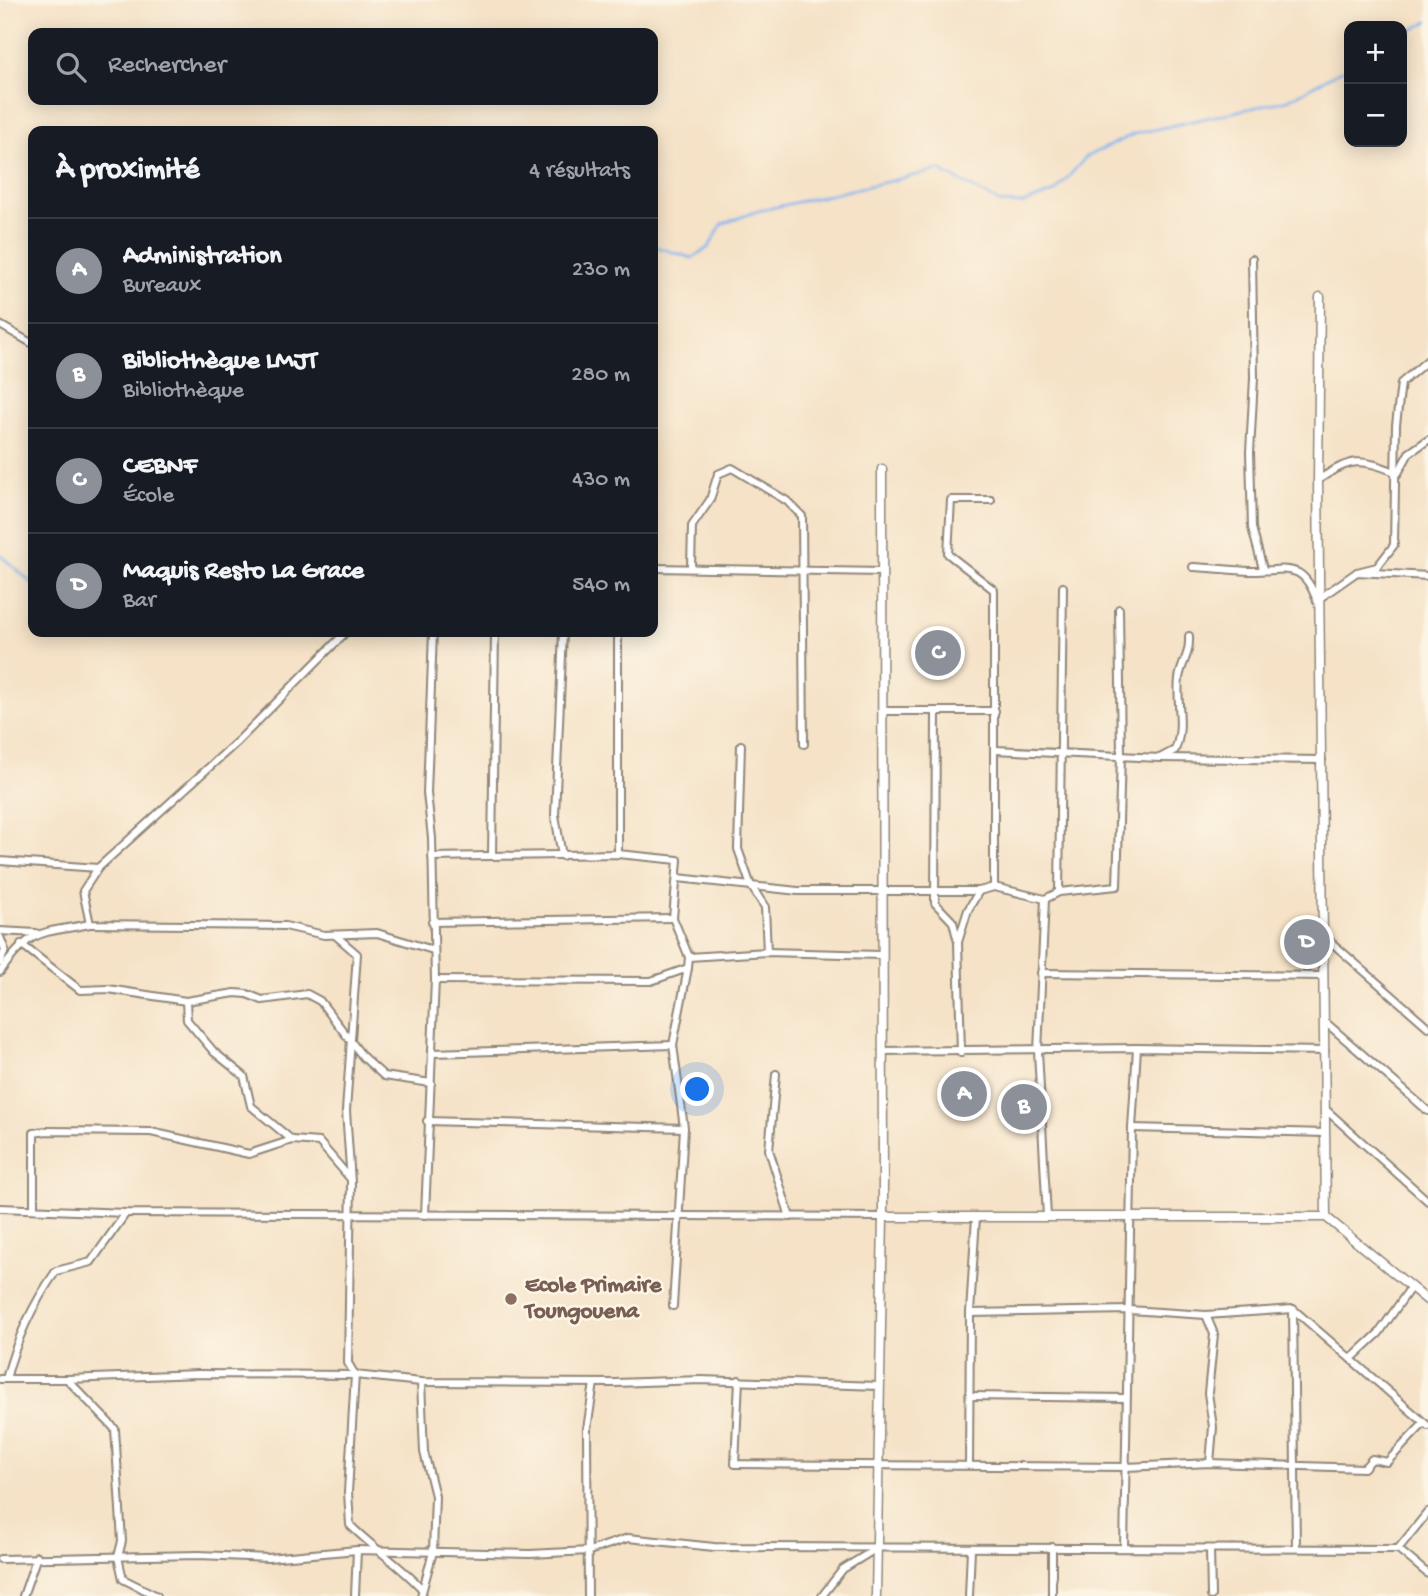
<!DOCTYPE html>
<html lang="fr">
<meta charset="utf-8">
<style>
body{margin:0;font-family:"Gochi Hand",sans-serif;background:#242831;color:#f1f3f6}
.controls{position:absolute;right:21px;top:21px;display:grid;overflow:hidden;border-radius:14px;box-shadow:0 4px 18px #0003}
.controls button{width:63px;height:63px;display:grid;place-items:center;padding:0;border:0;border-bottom:2px solid #363941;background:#171b24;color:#f1f3f6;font:35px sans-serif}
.you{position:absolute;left:698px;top:1090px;width:24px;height:24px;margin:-18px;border:5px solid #fff;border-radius:50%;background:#1a73e8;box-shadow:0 0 0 10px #1a73e833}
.badge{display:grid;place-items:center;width:46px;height:46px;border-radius:50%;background:#8c9099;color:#fff;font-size:23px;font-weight:700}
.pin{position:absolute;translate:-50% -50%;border:4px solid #fff;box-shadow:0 2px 7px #0006}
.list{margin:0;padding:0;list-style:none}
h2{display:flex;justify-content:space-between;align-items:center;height:91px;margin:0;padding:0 28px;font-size:30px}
h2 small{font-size:23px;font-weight:400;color:#9ea1a6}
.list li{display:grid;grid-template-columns:46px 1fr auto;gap:21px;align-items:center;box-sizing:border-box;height:105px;padding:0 28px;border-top:2px solid #363941}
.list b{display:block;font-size:26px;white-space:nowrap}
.list p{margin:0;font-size:23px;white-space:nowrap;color:#9ea1a6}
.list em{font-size:23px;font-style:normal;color:#9ea1a6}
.icon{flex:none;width:38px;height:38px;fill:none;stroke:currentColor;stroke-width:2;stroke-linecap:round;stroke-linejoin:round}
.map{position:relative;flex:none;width:1428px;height:1596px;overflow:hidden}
.search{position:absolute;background:#171b24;box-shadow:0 4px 18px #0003;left:28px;top:28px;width:630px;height:77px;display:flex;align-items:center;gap:18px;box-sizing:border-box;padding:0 24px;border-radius:14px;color:#9ea1a6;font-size:26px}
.panel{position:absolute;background:#171b24;box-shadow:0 4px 18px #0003;left:28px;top:126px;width:630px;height:511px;border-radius:14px}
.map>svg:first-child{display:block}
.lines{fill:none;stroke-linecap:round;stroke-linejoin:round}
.stream{stroke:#86b5f0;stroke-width:2.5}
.minor-casing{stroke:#908679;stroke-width:10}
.tertiary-casing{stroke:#908679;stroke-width:11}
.minor{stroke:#fff;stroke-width:6}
.tertiary{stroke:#fff;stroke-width:8}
.education-dot{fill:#8d6e63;stroke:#fcf5e5;stroke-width:2.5}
.labels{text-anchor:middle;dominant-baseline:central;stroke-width:5;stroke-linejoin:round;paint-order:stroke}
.education-label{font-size:23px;font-weight:bold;fill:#785e54;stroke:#fcf5e5;text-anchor:start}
</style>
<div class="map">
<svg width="1428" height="1596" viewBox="0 0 1428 1596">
<rect width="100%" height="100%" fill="#fcf5e5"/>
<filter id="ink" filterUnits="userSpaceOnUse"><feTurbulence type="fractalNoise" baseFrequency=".0143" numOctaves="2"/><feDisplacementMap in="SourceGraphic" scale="14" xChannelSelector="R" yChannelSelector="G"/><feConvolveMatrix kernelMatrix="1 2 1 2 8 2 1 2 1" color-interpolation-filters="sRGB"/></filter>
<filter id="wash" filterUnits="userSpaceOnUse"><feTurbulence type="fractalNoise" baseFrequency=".00686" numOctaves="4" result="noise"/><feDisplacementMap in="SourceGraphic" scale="28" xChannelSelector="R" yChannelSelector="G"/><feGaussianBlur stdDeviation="1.57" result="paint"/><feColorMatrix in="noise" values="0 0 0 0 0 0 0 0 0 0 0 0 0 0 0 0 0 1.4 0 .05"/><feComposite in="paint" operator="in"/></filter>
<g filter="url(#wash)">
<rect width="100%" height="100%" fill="#f5e2c7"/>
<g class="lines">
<g class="stream">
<path d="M1402 36 1428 21"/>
<path d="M653 246 692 258 709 247 722 224 758 211 939 170 1001 203 1022 204 1055 192 1086 157 1134 134 1288 100 1349 66"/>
<path d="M0 555 33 584"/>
</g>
</g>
</g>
<g filter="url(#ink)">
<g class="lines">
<g class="minor-casing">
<g id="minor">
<path d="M1252 259 1254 378 1250 452 1252 528 1263 569"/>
<path d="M0 325 33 344"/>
<path d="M1318 480C1353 457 1359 458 1398 473L1409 453 1428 440"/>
<path d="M991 500H951L948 554 994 590V887"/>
<path d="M1193 567C1212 568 1231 570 1250 571 1284 572 1302 558 1317 601"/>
<path d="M653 568 882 572"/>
<path d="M691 568 692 526 710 500 718 474 732 468 787 501 802 516 804 744"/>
<path d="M1357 572 1377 567 1394 545 1396 425 1401 383 1428 360"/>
<path d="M1320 598 1357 572 1428 576"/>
<path d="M882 711H995"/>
<path d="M936 711 935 903 953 922 958 942"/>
<path d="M741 745 738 849 751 886 765 907 767 952"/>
<path d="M995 750 1160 758 1175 750C1185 725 1176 704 1179 678 1182 661 1190 656 1189 636"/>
<path d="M1163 758 1322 760"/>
<path d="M618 854V632"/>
<path d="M492 856 495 632"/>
<path d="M562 856 555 815 563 632"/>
<path d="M432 857 618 854 678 860 673 918 689 957 688 968 651 981 435 980"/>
<path d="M0 861 98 868 238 741 346 632"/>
<path d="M98 868 83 891 90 924 285 926 324 935 377 933 433 950"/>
<path d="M678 878 798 891H979L994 887 1045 899 1059 892 1117 886 1121 756 1119 609"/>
<path d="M1059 892 1063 587"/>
<path d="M1045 899 1038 1051 1047 1217"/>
<path d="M432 922 673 918"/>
<path d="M0 931 36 933"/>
<path d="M335 935 357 954 346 1111 351 1182 348 1363 355 1375 348 1492 350 1525C373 1548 400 1565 422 1589"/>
<path d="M1323 935 1428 1027"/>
<path d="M0 937 5 950 0 963"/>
<path d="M21 944 80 990 108 989 186 1001 187 1020 214 1052 244 1076 251 1106 292 1140"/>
<path d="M689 957 767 952 881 955"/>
<path d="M0 972C32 928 38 934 90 924"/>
<path d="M1041 973 1324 976"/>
<path d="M186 1001 235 993 247 994 262 1000 307 994 320 1001 363 1057 384 1076 431 1083"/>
<path d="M1324 1021 1428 1111"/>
<path d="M883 1051 1137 1048 1325 1051"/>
<path d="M433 1053 673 1045"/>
<path d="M961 1053 958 942 968 910 979 891"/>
<path d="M776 1074 769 1150 790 1217"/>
<path d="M1325 1109 1428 1201"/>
<path d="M427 1121 684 1128"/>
<path d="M1132 1128 1325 1133"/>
<path d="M34 1207V1133L46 1131 151 1132 249 1154 292 1140 319 1142 349 1177"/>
<path d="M0 1208 126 1213 883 1217"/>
<path d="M425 1215 435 980 432 838 427 793 433 632"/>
<path d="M673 1306 684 1128 673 1045 688 968"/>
<path d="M1293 1309 1296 1548"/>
<path d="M970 1313 1129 1310 1206 1315 1293 1309 1428 1426"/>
<path d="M1206 1315 1214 1334 1208 1393 1213 1427 1210 1463"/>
<path d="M1351 1359 1379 1333 1411 1287"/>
<path d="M0 1379H67L115 1429 122 1541 118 1557 123 1579 157 1596"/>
<path d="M6 1379C16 1340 33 1304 56 1271L91 1262 126 1213"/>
<path d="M67 1379 198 1374 355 1375 421 1382 615 1383 701 1380 879 1386"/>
<path d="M739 1380 735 1464 1126 1467 1210 1463 1364 1468 1372 1459 1387 1462 1424 1423"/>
<path d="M421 1382 424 1452 435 1496 433 1552 421 1596"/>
<path d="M970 1396 1126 1398"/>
<path d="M969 1465 970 1313 976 1217"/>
<path d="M1124 1548 1132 1128 1137 1048"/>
<path d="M1210 1549 1211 1596"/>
<path d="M1398 1549 1428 1512"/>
<path d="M0 1559 199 1555 268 1558 357 1550 530 1554 589 1551 628 1538 714 1547 1398 1549 1428 1574"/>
<path d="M23 1596 37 1556"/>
<path d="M355 1596 357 1550"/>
<path d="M588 1596 587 1429 594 1383"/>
<path d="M822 1596 843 1569 877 1548"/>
<path d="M969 1596 971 1549"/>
<path d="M1052 1596V1547"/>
</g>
</g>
<g class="tertiary-casing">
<g id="tertiary">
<path d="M1320 297 1318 480 1326 1217"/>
<path d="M883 1217H1326L1428 1301"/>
<path d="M876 1596 883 1217 882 469"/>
</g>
</g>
<use href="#minor" class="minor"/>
<use href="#tertiary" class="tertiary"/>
</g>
</g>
<circle class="education-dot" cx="511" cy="1299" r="7"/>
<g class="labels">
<g class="education-label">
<text x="525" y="1286">Ecole Primaire<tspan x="525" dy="26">Toungouena</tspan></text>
</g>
</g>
</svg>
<div class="controls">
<button>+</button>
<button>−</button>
</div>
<div class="you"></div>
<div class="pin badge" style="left:964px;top:1094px">A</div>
<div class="pin badge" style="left:1024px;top:1107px">B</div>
<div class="pin badge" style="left:938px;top:653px">C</div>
<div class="pin badge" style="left:1307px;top:942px">D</div>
<div class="search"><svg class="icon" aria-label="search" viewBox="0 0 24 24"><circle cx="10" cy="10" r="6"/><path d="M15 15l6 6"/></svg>Rechercher</div>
<section class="panel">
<h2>À proximité<small>4 résultats</small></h2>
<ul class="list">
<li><span class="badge">A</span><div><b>Administration</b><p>Bureaux</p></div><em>230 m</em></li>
<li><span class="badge">B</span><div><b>Bibliothèque LMJT</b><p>Bibliothèque</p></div><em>280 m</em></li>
<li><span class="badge">C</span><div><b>CEBNF</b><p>École</p></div><em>430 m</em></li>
<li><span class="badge">D</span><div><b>Maquis Resto La Grace</b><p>Bar</p></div><em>540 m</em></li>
</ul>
</section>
</div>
